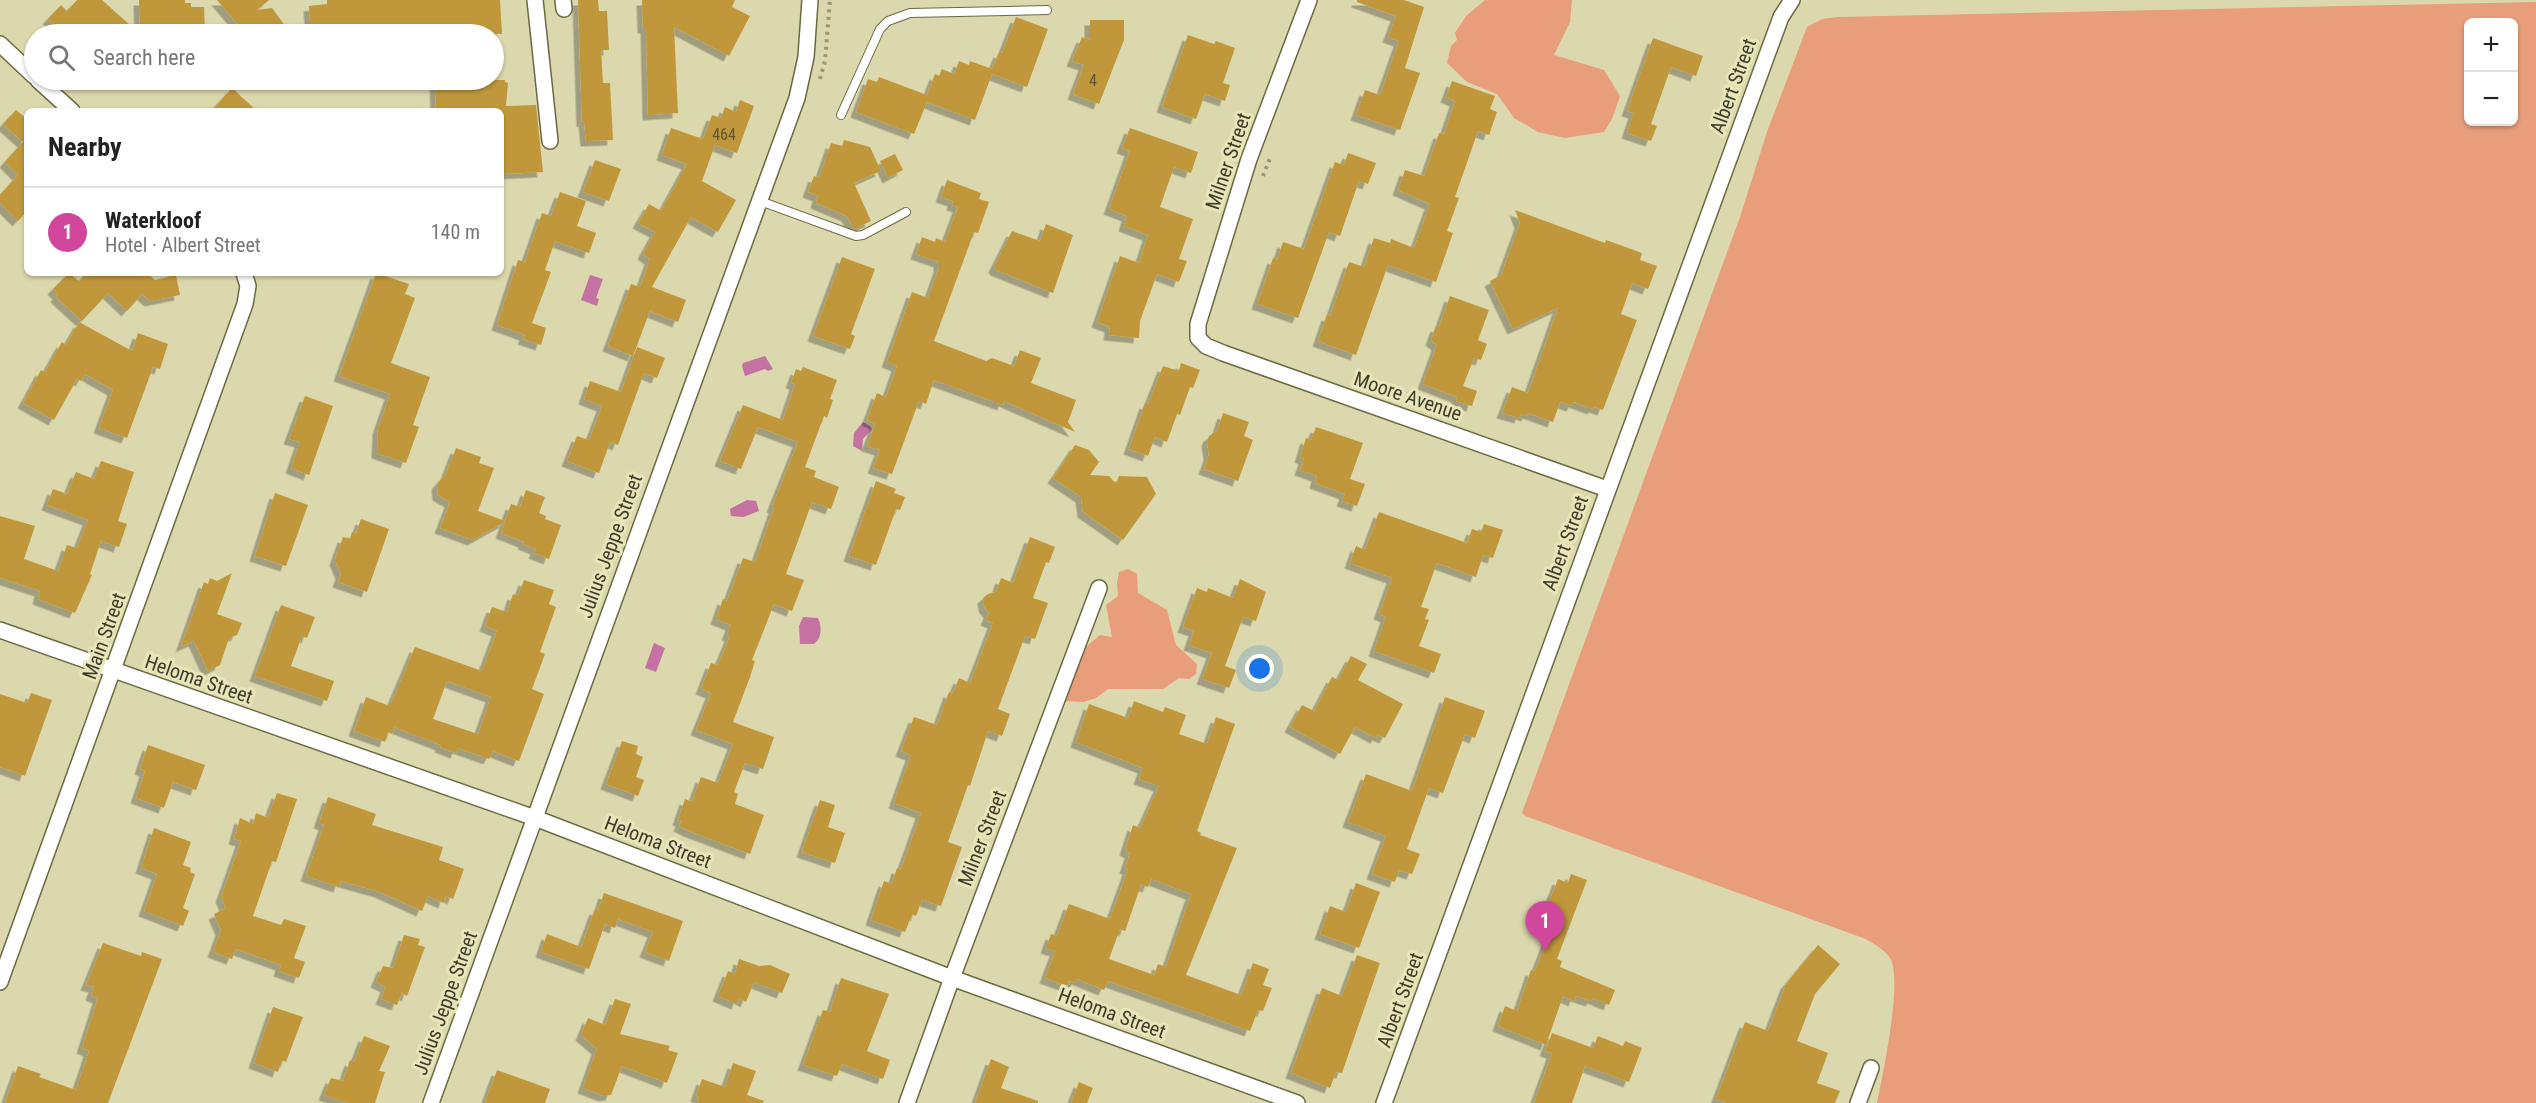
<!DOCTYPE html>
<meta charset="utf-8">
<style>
body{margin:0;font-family:"Roboto Condensed",sans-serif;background:#f2f2f2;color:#222}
.controls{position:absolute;right:18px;top:18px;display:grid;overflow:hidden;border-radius:9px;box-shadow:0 2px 4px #0004}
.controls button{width:54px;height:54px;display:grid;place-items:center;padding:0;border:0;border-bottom:2px solid #e0e0e0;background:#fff;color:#222;font:30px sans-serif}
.you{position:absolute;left:1260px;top:669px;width:21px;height:21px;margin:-15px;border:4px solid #fff;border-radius:50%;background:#1a73e8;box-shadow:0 0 0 9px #1a73e833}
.badge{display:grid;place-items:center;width:39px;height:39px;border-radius:50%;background:#db2777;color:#fff;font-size:20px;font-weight:700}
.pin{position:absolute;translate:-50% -50px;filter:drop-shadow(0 2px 3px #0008)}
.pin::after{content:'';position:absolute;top:32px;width:21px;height:18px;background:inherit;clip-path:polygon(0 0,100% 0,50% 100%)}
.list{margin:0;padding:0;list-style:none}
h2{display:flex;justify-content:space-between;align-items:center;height:78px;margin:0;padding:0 24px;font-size:26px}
h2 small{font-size:20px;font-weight:400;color:#767676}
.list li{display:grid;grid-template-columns:39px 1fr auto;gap:18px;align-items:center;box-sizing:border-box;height:90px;padding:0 24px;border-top:2px solid #e0e0e0}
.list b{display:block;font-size:22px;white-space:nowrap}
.list p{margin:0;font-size:20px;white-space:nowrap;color:#767676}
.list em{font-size:20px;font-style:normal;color:#767676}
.icon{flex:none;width:33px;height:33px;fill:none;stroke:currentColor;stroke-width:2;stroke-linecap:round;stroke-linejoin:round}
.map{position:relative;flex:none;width:2536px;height:1103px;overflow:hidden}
.search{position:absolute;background:#fff;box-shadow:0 2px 4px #0004;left:24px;top:24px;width:480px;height:66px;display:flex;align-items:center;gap:15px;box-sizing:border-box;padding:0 21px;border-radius:33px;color:#767676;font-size:22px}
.panel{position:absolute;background:#fff;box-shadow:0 2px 4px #0004;left:24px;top:108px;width:480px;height:168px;border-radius:9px}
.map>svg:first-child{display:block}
.green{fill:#e89d7b;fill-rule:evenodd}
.water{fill:#c472a1}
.building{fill:#c0983b;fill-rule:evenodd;filter:url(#shadow)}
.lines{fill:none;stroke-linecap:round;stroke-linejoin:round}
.lane-casing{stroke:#6c6a42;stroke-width:10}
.street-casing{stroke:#6c6a42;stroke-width:18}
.path{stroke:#9a9878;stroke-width:4;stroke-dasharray:3 4.5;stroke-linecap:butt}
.lane{stroke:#fff;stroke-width:8}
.street{stroke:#fff;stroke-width:15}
.labels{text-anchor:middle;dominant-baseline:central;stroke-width:6;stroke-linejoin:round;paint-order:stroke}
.number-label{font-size:16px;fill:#5e5430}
.street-label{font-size:20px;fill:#3e3d2c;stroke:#e8e6b9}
</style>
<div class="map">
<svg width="2536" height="1103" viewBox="0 0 2536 1103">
<defs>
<filter id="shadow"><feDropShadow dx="-5.5" dy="5.5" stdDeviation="0" flood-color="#0004"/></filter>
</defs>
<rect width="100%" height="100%" fill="#dbd8ad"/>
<g class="green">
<path d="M1485 0H1572L1570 22 1554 55 1604 70 1620 96 1612 119 1604 132 1565 138 1538 132 1514 118 1497 94 1467 82 1447 63 1451 46 1457 40 1455 33 1466 16Z"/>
<path d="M2536 2V1103H1877C1883 1074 1902 984 1891 960 1886 950 1874 944 1866 939L1525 816 1522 813 1740 217 1767 132 1807 27 1822 19 1838 17ZM2514 22V122H2468V22Z"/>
<path d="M1128 569 1137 574 1138 593 1167 610 1176 645 1197 664 1196 674 1189 679 1179 678 1163 689H1108L1096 698 1083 702 1063 701 1064 666 1100 635 1112 637 1106 605 1118 596 1117 583 1119 572Z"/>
</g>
<g class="water">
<path d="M590 275 603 279 596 298 599 299 597 306 581 300Z"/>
<path d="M765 356 773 369 768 371 765 369 745 376 742 366 743 363Z"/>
<path d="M863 422 870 426 872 429 863 439 862 451 853 446 854 433Z"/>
<path d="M747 500 756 501 759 511 743 517 731 516 730 509Z"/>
<path d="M803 617 818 618C822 627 822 638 814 644H800L799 626Z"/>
<path d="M654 643 665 648 656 672 645 668Z"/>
</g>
<g class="building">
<path d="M77 0H102L140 34H60L52 27 54 24 48 19 61 5 67 11Z"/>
<path d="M139 0H185V3H191V7H204L205 31 140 34Z"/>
<path d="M217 0H269L257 10 272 8 291 34H231L240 27Z"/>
<path d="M327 0H500L502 34H432L431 31 396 34H311L309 6 327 4Z"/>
<path d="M578 0H598L599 11H607L609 50H601L603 83H610L613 140 586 141 584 121 582 122Z"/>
<path d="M642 0H735L732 7 750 16 729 56 674 27 678 113 648 115 646 28H643Z"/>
<path d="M1357 0H1404L1424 7 1405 68 1420 73 1400 130 1356 115 1365 90 1380 95 1399 41 1388 37 1396 16 1357 2Z"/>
<path d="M1016 17 1048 29 1027 87 992 74 975 120 927 102 914 134 856 112 868 79 877 82 879 77 927 95 935 74 939 76 942 69 954 74 959 61 969 65 970 61 992 69 999 52 1002 53Z"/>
<path d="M1090 20H1124V40L1099 104 1073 94 1084 65 1072 61 1082 37 1090 40Z"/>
<path d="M1188 35 1214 44 1216 41 1235 48 1223 83 1230 85 1225 101 1205 94 1196 119 1162 107Z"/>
<path d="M1653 38 1703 56 1696 76 1671 67 1651 124 1657 126 1651 141 1627 133 1634 113 1627 111Z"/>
<path d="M435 80H505V82L508 83 506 106 536 105 543 172 501 174V111H436Z"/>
<path d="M1452 81 1495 96 1490 109 1497 112 1489 135 1478 131 1455 197 1459 198 1447 231 1453 233 1436 282 1388 265 1356 355 1318 341 1327 315 1330 316 1349 262 1364 267 1374 238 1390 243 1391 239 1414 248 1430 204 1398 190 1405 170 1424 176 1439 133 1444 134 1455 101 1446 97Z"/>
<path d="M232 88 257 111H211Z"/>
<path d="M740 100 754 106 737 153 715 145 702 181 736 200 718 232 691 217 652 287 686 300 678 322 650 311 633 356 608 346 631 284 640 287 650 259 643 254 655 232 638 223 649 204 661 211 687 164 662 155 671 128 703 139 712 115 721 118 725 107 736 112Z"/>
<path d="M16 110 27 119V211L18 221 0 203V195L18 175 5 162 23 142 3 124Z"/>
<path d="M1130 128 1198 152 1191 173 1174 167 1160 207 1193 219 1179 259 1187 261 1179 282 1157 274 1140 321 1139 338 1109 335 1110 327 1097 322 1120 256 1139 263 1148 235 1124 226 1127 216 1109 209 1130 151 1122 148Z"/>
<path d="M844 140 870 147 881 171 854 183 871 221 854 229 847 216 816 203 818 196 808 192 814 176 819 178 831 143 842 146Z"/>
<path d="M1348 153 1376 163 1368 184 1359 181 1340 236 1329 232 1298 318 1257 304 1273 258 1277 260 1283 242 1304 249 1335 162 1344 165Z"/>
<path d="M895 154 903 170 888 178 880 161Z"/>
<path d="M595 160 621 169 609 201 583 192Z"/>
<path d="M947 180 981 193 979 199 989 202 978 233 974 232 934 341 986 361 992 358 1014 366 1020 350 1041 358 1031 383 1076 400 1068 422 1075 432 1004 401 1003 405 934 380 926 404 919 401 892 474 873 468 880 450 867 446 875 424 867 420 877 393 886 397 897 366 887 362 912 292 928 298 939 267V262L916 254 922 237 935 242 936 238 945 242 958 207 952 205 953 201 941 197Z"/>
<path d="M560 192 586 201 577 226 596 233 589 253 555 241 545 270 551 272 532 323 546 328 541 345 523 339 525 335 497 325 518 260 525 262 542 213 551 216Z"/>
<path d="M1515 210 1605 243 1606 240 1642 253 1640 260 1657 266 1648 289 1632 283 1621 314 1637 320 1603 410 1594 407 1593 409 1574 402 1572 406 1560 402 1553 422 1528 413 1527 416 1521 414 1520 418 1502 413 1512 387 1528 393 1558 308 1513 329 1490 281 1501 275 1520 223Z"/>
<path d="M1046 224 1073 235 1053 293 996 270 994 267 1012 231 1040 241Z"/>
<path d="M842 257 875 269 851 334 855 336 850 349 813 336Z"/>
<path d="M69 273 79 281 86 273H147L155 280 176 275 180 295 150 301 142 294 127 311 108 293 82 321 56 297 58 294 53 289Z"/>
<path d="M376 273 409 284 405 294 415 298 391 363 430 377 413 425 419 427 406 463 377 453 378 429 390 394 339 376Z"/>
<path d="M1450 296 1489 310 1478 340 1487 344 1481 360 1474 358 1463 386 1477 391 1472 406 1456 401 1457 397 1423 384 1437 345 1431 340 1436 326 1439 327Z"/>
<path d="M79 322 132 351 138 333 168 344 160 369 153 367 127 438 99 428 113 390 85 374 81 381 77 379 54 420 23 403 41 370 45 372 62 342 66 345Z"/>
<path d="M637 347 665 358 657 378 644 373 618 445 610 442 599 473 567 461 577 436 589 440 602 406 584 399 590 381 621 392Z"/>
<path d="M1181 363 1200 370 1193 388 1190 387 1180 415 1177 414 1167 442 1155 437 1148 456 1129 449 1145 403 1148 404 1163 366 1179 371Z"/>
<path d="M803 367 837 380 830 399 833 400 827 418 824 416 805 467 816 471 814 477 839 487 831 509 812 502 786 574 804 580 792 611 774 604 752 660 755 661 750 677 733 722 774 737 763 769 745 763 734 792 738 794 735 804 764 815 750 854 689 831 679 826 681 821 678 820 685 799 692 802 701 777 718 783 733 744 696 730 711 693 701 689 711 663 718 665 730 636 727 635 731 625 716 619 723 599 727 601 743 558 755 562 774 508 772 507 798 442 758 427 741 469 720 461 743 405 783 420 795 384 791 383 796 369 801 371Z"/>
<path d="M305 396 333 406 309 475 291 468 300 442 289 439Z"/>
<path d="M1223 413 1249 422 1244 436 1253 440 1238 481 1204 469 1209 455 1207 441 1209 436 1217 431Z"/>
<path d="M1316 427 1363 443 1350 479 1365 484 1357 506 1342 501 1345 494 1315 483 1317 476 1300 470 1304 459 1300 457 1306 438 1311 440Z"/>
<path d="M1075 445 1089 450 1099 462 1090 475 1109 476 1116 484 1119 476 1147 477 1156 494 1123 540 1083 512 1081 497 1053 478Z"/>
<path d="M456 448 481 457 479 463 494 468 478 511 505 521 511 504 520 507 526 490 545 497 539 513 546 516 545 519 561 525 549 559 534 553 536 549 523 544 524 542 501 533 505 522 473 540 440 528 450 502 438 495 437 484 446 474Z"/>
<path d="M101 461 134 472 118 521 127 524 119 547 101 541 90 574 92 575 75 613 38 599 40 591 0 578V516L35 526 24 559 58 571 67 545 77 548 88 520 47 505 53 489 67 494 76 472 94 479Z"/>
<path d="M876 481 896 489 894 493 905 497 900 510 896 509 876 565 849 556Z"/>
<path d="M275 493 308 505 286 566 255 556Z"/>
<path d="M1379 512 1467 543 1472 529 1481 532 1484 524 1503 530 1493 558 1483 555 1476 577 1437 563 1421 607 1429 609 1425 619 1429 620 1419 646 1441 654 1434 673 1374 651 1386 617 1379 614 1392 578 1350 563 1356 546 1365 550Z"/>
<path d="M361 519 389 529 367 592 338 582 341 574 335 560 343 537 350 539 352 532 356 533Z"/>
<path d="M1030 537 1055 547 1049 563 1046 562 1033 598 1048 603 1035 639 1025 636 998 709 1010 714 1002 736 988 731 970 786 968 785 948 842 962 847 941 906 922 900 916 916 912 914 905 932 871 920 884 881 892 884 897 868 901 869 921 813 894 803 911 755 901 751 914 717 937 725 949 692 953 693 959 678 970 683 993 623 986 620 989 613 984 606 983 598 988 594 996 592 1001 578 1013 583Z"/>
<path d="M232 573 217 614 242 623 237 635 229 638 220 665 208 671 194 641 181 647 204 582 208 584 210 578 217 581Z"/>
<path d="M1240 579 1266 592 1256 621 1243 617 1225 666 1236 670 1229 688 1202 679 1212 653 1189 645 1194 631 1183 627 1197 588 1207 592 1208 588 1233 598Z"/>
<path d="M524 580 554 590 549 604 556 607 540 652 545 654 532 689 544 694 519 761 493 751 489 759 458 748 456 753 440 747 441 745 394 727 392 734 388 732 385 742 354 731 366 697 390 706 415 647 482 671 497 631 485 626 492 607 507 612 513 594 518 596ZM447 681 491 697 478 734 433 719Z"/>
<path d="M281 605 315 617 307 638 302 636 291 666 334 681 327 701 255 676Z"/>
<path d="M1351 656 1367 664 1358 680 1403 704 1385 738 1378 735 1376 738 1355 727 1340 754 1290 727 1302 705 1314 711 1332 677 1338 680Z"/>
<path d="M31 693 52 700 25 776 0 767V694L27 703Z"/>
<path d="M1445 697 1485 711 1475 738 1465 734 1443 793 1429 788 1407 849 1420 854 1412 874 1399 870 1395 882 1372 874 1386 836 1348 822 1366 774 1412 791Z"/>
<path d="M1134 701 1163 712 1165 707 1186 715 1179 734 1207 744 1216 717 1235 724 1197 831 1201 833 1200 835 1237 848 1186 975 1241 995 1253 963 1269 969 1263 985 1272 988 1263 1011 1258 1010 1250 1031 1108 981 1104 990 1077 979 1075 983 1069 981 1067 986 1045 978 1055 951 1046 948 1051 934 1057 936 1069 904 1110 919 1128 869 1125 868 1130 853 1125 850 1133 825 1140 828 1159 786 1139 779 1143 768 1076 742 1089 704 1128 718ZM1151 879 1191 894 1166 967 1158 964 1154 975 1109 959 1120 929 1125 931 1141 885 1148 887Z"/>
<path d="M622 741 638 746 636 754 643 757 636 777 644 780 638 796 606 784Z"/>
<path d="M148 745 205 765 196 790 173 782 164 808 136 798 145 771 140 769Z"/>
<path d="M277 793 297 799 276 862 272 861 253 916 281 925 284 919 306 926 294 958 305 962 299 978 279 971 281 965 236 949 232 959 213 952 221 930 214 914 226 908 221 897 241 841 234 839 240 818 253 824 256 813 268 818Z"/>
<path d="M328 797 376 814 372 825 443 847 439 860 464 869 453 899 446 896 444 903 428 896 422 911 380 892 341 881 339 887 306 876 324 825 319 823Z"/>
<path d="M820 800 835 805 828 827 845 833 835 863 802 852Z"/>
<path d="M154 828 191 842 183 865 191 868 190 872 195 874 183 908 189 911 183 926 144 911 157 874 141 868Z"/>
<path d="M1571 874 1587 880 1557 959 1562 961 1560 967 1615 990 1609 1005 1593 998 1591 1001 1576 996 1574 1001 1563 996 1546 1045 1498 1026 1505 1006 1517 1011 1531 970 1535 971 1551 930 1540 926 1558 879 1568 883Z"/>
<path d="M1356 883 1380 892 1359 948 1320 934 1330 906 1346 912Z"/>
<path d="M604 893 683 921 669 961 645 952 653 932 618 919 615 928 605 924 589 969 541 952 547 934 581 947 595 909 598 910Z"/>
<path d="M404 935 420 939 418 945 425 947 407 996 402 993 397 1005 381 999 386 987 376 982 383 966 393 968Z"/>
<path d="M103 943 141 956 142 952 162 959 108 1103H5L18 1066 41 1074 39 1077 76 1090 89 1051 82 1048 98 998 91 995 94 987 86 985Z"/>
<path d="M1818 945 1840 964 1815 994 1797 1041 1828 1053 1817 1083 1840 1091 1835 1103H1726L1716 1099 1745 1022 1768 1031 1786 984Z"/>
<path d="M1357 955 1380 963 1342 1073 1336 1072 1330 1088 1291 1073 1322 988 1342 996Z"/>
<path d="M739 959 759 966 770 965 790 974 782 993 754 982 746 1002 739 998 737 1004 718 996 728 971 735 974Z"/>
<path d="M841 978 889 994 867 1051 890 1060 883 1079 842 1064 837 1076 803 1065 823 1010 830 1012Z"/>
<path d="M615 999 631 1004 620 1034 670 1046 668 1050 678 1053 667 1083 622 1066 611 1095 604 1096 583 1088 597 1049 581 1035 588 1018 605 1025Z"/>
<path d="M273 1007 303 1017 286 1062 282 1060 278 1072 254 1063Z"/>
<path d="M1552 1033 1593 1048 1598 1036 1623 1046 1625 1041 1642 1048 1629 1082 1585 1066 1572 1103H1534L1552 1053 1545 1051Z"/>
<path d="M364 1036 390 1046 379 1071 385 1072 375 1103H347L324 1095 331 1078 343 1081 350 1060 354 1062Z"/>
<path d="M991 1059 1009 1067 1001 1088 1038 1101V1103H975Z"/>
<path d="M733 1063 756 1071 747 1095 764 1101 763 1103H697L699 1098 696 1096 702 1079 725 1087Z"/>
<path d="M497 1070 550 1089 545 1103H485Z"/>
<path d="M1079 1082 1093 1088 1087 1103H1071Z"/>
</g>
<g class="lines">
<g class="lane-casing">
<g id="lane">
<path d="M841 115 880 29 888 21 910 13 1047 10"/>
<path d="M760 201 856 236 863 235 906 212"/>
</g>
</g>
<g class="street-casing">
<g id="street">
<path d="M535 0 550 141"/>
<path d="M563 0 564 9"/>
<path d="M1309 0 1249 159 1198 324V338L1206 346 1223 353 1607 489"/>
<path d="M0 44 34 76"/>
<path d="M38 80 72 111"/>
<path d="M0 630 535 818 952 978 1297 1103"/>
<path d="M0 982 245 304 248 286 244 273"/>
<path d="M431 1103 797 98 806 57 810 0"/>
<path d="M907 1103 952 978 1099 588"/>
<path d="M1384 1103 1767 55 1781 17 1792 0"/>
<path d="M1858 1103 1871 1068"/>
</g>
</g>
<g class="path">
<path d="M820 79 825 61 830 0"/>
<path d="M1263 176 1270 158"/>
</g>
<use href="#lane" class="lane"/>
<use href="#street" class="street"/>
</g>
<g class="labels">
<g class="number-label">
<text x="1093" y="80">4</text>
<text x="724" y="134">464</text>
</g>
<g class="street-label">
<text transform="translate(1733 86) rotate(-70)">Albert Street</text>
<text transform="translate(1228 161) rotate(-71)">Milner Street</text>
<text transform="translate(1408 396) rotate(19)">Moore Avenue</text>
<text transform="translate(1565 543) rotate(-70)">Albert Street</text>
<text transform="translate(610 546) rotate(-70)">Julius Jeppe Street</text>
<text transform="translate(104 636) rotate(-70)">Main Street</text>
<text transform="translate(199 679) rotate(19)">Heloma Street</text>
<text transform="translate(982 838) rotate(-69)">Milner Street</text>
<text transform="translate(658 842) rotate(21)">Heloma Street</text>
<text transform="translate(1400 1000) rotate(-70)">Albert Street</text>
<text transform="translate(445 1003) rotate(-70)">Julius Jeppe Street</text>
<text transform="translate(1112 1013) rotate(20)">Heloma Street</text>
</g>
</g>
</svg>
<div class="controls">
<button>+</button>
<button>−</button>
</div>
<div class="you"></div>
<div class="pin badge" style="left:1545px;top:951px;background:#d1479c">1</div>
<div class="search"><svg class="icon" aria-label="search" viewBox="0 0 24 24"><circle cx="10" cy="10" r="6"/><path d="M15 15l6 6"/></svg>Search here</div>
<section class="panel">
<h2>Nearby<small></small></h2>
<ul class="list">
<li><span class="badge" style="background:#d1479c">1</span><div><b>Waterkloof</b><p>Hotel · Albert Street</p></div><em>140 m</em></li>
</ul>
</section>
</div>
